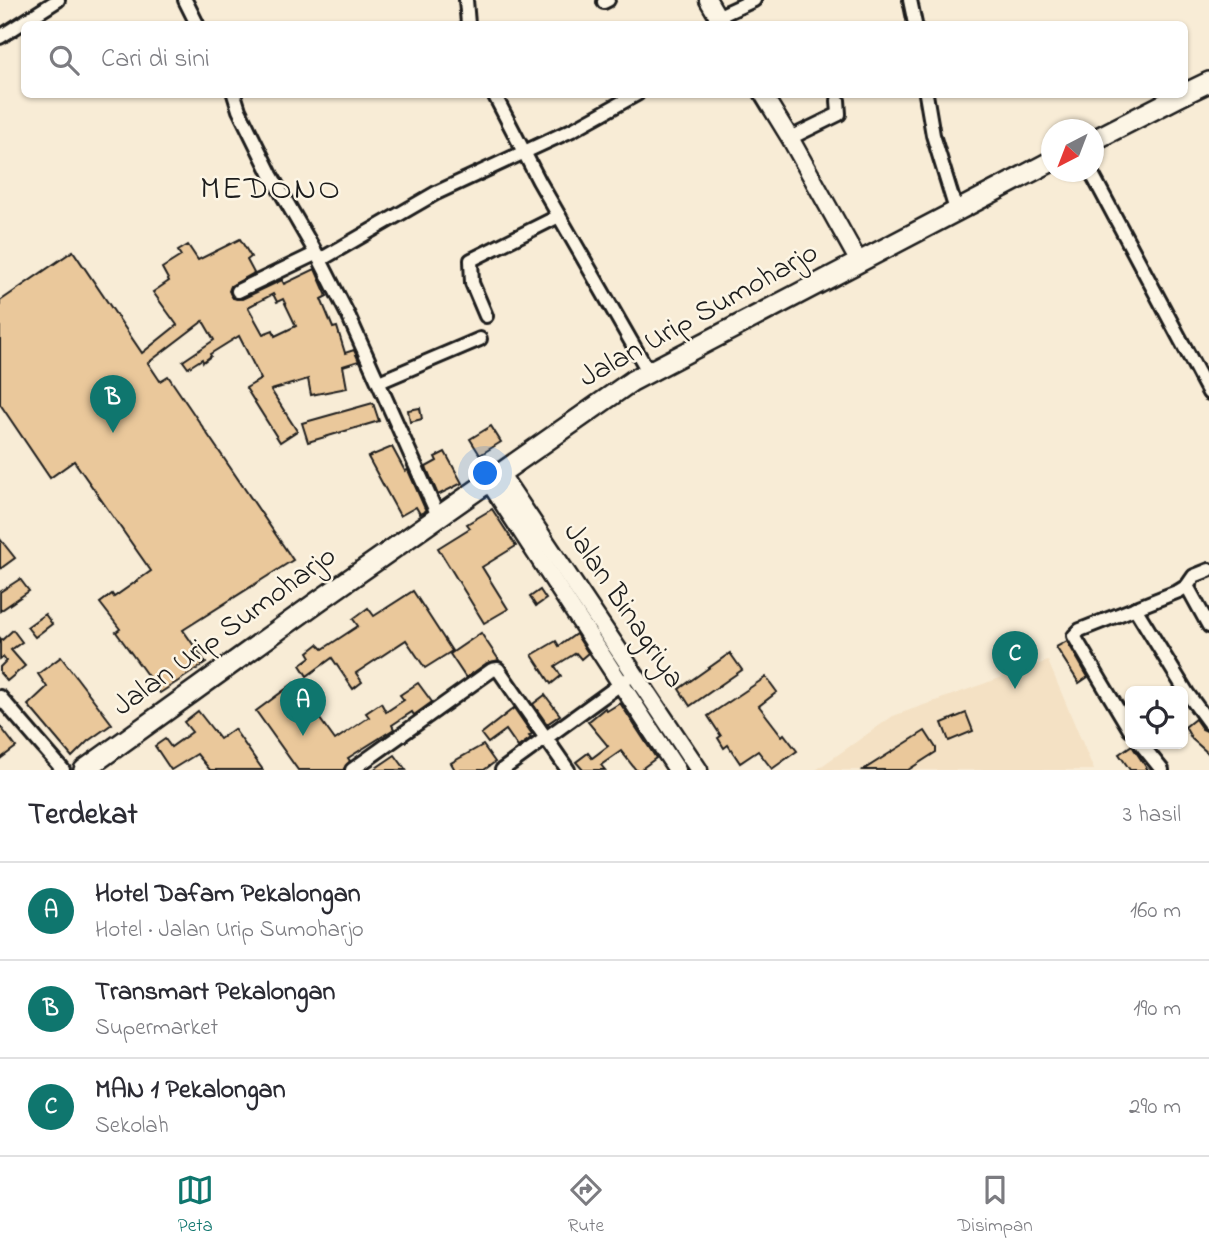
<!DOCTYPE html>
<html lang="id">
<meta charset="utf-8">
<style>
body{margin:0;font-family:"Indie Flower",sans-serif;background:#f2f2f3;color:#2b2b33}
.controls{position:absolute;right:21px;bottom:21px;display:grid;overflow:hidden;border-radius:10px;box-shadow:0 2px 5px #0004}
.controls button{width:63px;height:63px;display:grid;place-items:center;padding:0;border:0;border-bottom:2px solid #e1e1e2;background:#fff;color:#2b2b33;font:35px sans-serif}
.compass{position:absolute;left:1041px;top:119px;width:63px;height:63px;border-radius:50%;background:#fff;box-shadow:0 2px 5px #0004;rotate:222deg}
.you{position:absolute;left:486px;top:474px;width:24px;height:24px;margin:-18px;border:5px solid #fff;border-radius:50%;background:#1a73e8;box-shadow:0 0 0 10px #1a73e833}
.badge{display:grid;place-items:center;width:46px;height:46px;border-radius:50%;background:#0f766e;color:#fff;font-size:23px;font-weight:700}
.pin{position:absolute;translate:-50% -58px;filter:drop-shadow(0 2px 4px #0008)}
.pin::after{content:'';position:absolute;top:37px;width:24px;height:21px;background:inherit;clip-path:polygon(0 0,100% 0,50% 100%)}
.list{margin:0;padding:0;list-style:none}
h2{display:flex;justify-content:space-between;align-items:center;height:91px;margin:0;padding:0 28px;font-size:30px}
h2 small{font-size:23px;font-weight:400;color:#7c7c81}
.list li{display:grid;grid-template-columns:46px 1fr auto;gap:21px;align-items:center;box-sizing:border-box;height:98px;padding:0 28px;border-top:2px solid #e1e1e2}
.list b{display:block;font-size:26px;white-space:nowrap}
.list p{margin:0;font-size:23px;white-space:nowrap;color:#7c7c81}
.list em{font-size:23px;font-style:normal;color:#7c7c81}
.icon{flex:none;width:38px;height:38px;fill:none;stroke:currentColor;stroke-width:2;stroke-linecap:round;stroke-linejoin:round}
.map{position:relative;flex:none;width:1209px;height:770px;overflow:hidden}
.search{position:absolute;background:#fff;box-shadow:0 2px 5px #0004;left:21px;right:21px;top:21px;height:77px;display:flex;align-items:center;gap:18px;box-sizing:border-box;padding:0 24px;border-radius:10px;color:#7c7c81;font-size:26px}
.sheet{height:385px;background:#fff}
nav{display:flex;justify-content:space-around;align-items:center;box-sizing:border-box;height:98px;border-top:2px solid #e1e1e2;background:#fff;font-size:19px;color:#7c7c81}
nav a{display:grid;justify-items:center;gap:4px}
nav .on{color:#0f766e}
.map>svg:first-child{display:block}
.built{fill:#f4e1c4}
.building{fill:#eac89b;stroke:#1c1c1c;stroke-width:2;fill-rule:evenodd}
.lines{fill:none;stroke-linecap:round;stroke-linejoin:round}
.minor-casing{stroke:#1c1c1c;stroke-width:18}
.tertiary-casing{stroke:#1c1c1c;stroke-width:21}
.secondary-casing{stroke:#1c1c1c;stroke-width:24}
.minor{stroke:#fcf5e5;stroke-width:12}
.tertiary{stroke:#fcf5e5;stroke-width:16}
.secondary{stroke:#fcf5e5;stroke-width:19}
.labels{text-anchor:middle;dominant-baseline:central;stroke-width:5;stroke-linejoin:round;paint-order:stroke}
.street-label{font-size:30px;fill:#1c1c1c;stroke:#fcf5e5}
.quarter-label{font-size:33px;letter-spacing:2px;fill:#1c1c1c;stroke:#fcf5e5}
</style>
<div class="map">
<svg width="1209" height="770" viewBox="0 0 1209 770">
<rect width="100%" height="100%" fill="#f8ecd6"/>
<filter id="ink" filterUnits="userSpaceOnUse"><feTurbulence type="fractalNoise" baseFrequency=".0143" numOctaves="2"/><feDisplacementMap in="SourceGraphic" scale="14" xChannelSelector="R" yChannelSelector="G"/><feConvolveMatrix kernelMatrix="1 2 1 2 8 2 1 2 1" color-interpolation-filters="sRGB"/></filter>
<g filter="url(#ink)">
<path class="built" d="M1048 661 1094 770H816L893 716Z"/>
<g class="building">
<path d="M240 239 251 257 247 260 254 273 231 286 229 291 233 298 242 299 282 280 284 284 315 269 327 296 321 299 333 328 337 327 345 353 354 350 359 361 343 366 347 388 311 395 308 379 271 390 297 431 280 442 246 388 261 379 239 336 210 354 211 356 203 362 202 359 188 368 183 361 214 340 203 321 148 363 160 381 168 376 293 560 183 630 206 663 160 693 116 632 120 629 100 603 112 594 114 597 151 571 74 461 50 478 0 404V301L73 251 142 353 177 325 153 292 169 281 162 268 181 256 178 251 188 245 198 260ZM273 294 277 302 283 299 296 326 275 336 273 330 263 334 248 307Z"/>
<path d="M373 403 379 421 308 442 302 423Z"/>
<path d="M420 408 422 419 410 422 408 410Z"/>
<path d="M491 426 501 442 480 455 470 439Z"/>
<path d="M392 447 405 471 408 470 426 511 420 514 416 507 400 516 368 457Z"/>
<path d="M445 452 462 483 438 495 426 467 437 461 435 457Z"/>
<path d="M492 509 516 546 482 567 508 609 484 623 438 548 470 528 467 524Z"/>
<path d="M0 539 15 558 0 569Z"/>
<path d="M20 579 29 591 0 611V592Z"/>
<path d="M540 590 546 599 536 606 530 597Z"/>
<path d="M413 591 452 651 425 668 406 640 356 673 362 682 353 689 332 658 307 676 300 665 311 657 308 652 318 644 323 649 358 626 353 619 368 608 374 616Z"/>
<path d="M45 614 52 624 35 637 27 627Z"/>
<path d="M13 630 22 642 11 650 25 666 7 681 0 673V667L6 661 3 657 0 659V638L2 640Z"/>
<path d="M481 633 499 660 487 663 466 678 450 654Z"/>
<path d="M576 634 588 653 581 659 576 653 555 666 561 676 551 684 532 655 556 641 559 646Z"/>
<path d="M1026 639 1031 651 1010 659 1006 646Z"/>
<path d="M1067 641 1088 677 1079 683 1056 647Z"/>
<path d="M730 653 742 670 690 706 679 689Z"/>
<path d="M61 657 112 724 88 741 72 757 28 705 47 687 38 674Z"/>
<path d="M766 677 777 692 759 706 782 736 784 734 797 751 772 769 758 751 740 763 728 745 724 748 718 738 721 736 708 716Z"/>
<path d="M294 683 335 740 369 717 366 713 381 703 386 712 404 700 400 695 418 683 432 702 414 715 412 712 392 725 394 729 348 758 350 761 343 770H298L256 711Z"/>
<path d="M545 695 560 715 547 724 533 704Z"/>
<path d="M620 703 656 758 640 770H636L621 751 601 765 605 770H583L576 762 588 753 592 758 608 746 588 722 605 708 607 711Z"/>
<path d="M514 708 532 734 529 736 531 738 518 747 506 730 488 743 481 734Z"/>
<path d="M198 711 220 739 234 729 263 770H210L197 754 171 770 155 746 165 739 171 747 192 732 184 722Z"/>
<path d="M966 713 973 731 949 741 942 723Z"/>
<path d="M1195 719 1202 729 1209 732V754L1192 739 1185 727Z"/>
<path d="M0 726 16 747 0 759Z"/>
<path d="M925 731 936 748V752L908 770H863Z"/>
<path d="M483 745 495 762 484 770H455L451 763Z"/>
<path d="M1132 745 1134 749 1148 770H1130L1119 754Z"/>
<path d="M395 755 406 770H373Z"/>
</g>
<g class="lines">
<g class="minor-casing">
<g id="minor">
<path d="M185 0 197 24"/>
<path d="M466 0 468 24"/>
<path d="M910 0 915 24"/>
<path d="M604 2 608 0"/>
<path d="M717 17 754 0"/>
<path d="M0 37 58 0"/>
<path d="M234 94 239 110 271 175 320 260 349 317 439 518"/>
<path d="M494 94 539 181 648 371"/>
<path d="M926 94 933 135 956 210"/>
<path d="M790 138 839 114 838 100"/>
<path d="M1091 172 1209 393"/>
<path d="M320 260 436 193 574 129 637 94"/>
<path d="M238 291 315 254"/>
<path d="M486 316 472 283 471 260 559 216"/>
<path d="M379 382 480 339"/>
<path d="M1187 586 1209 626"/>
<path d="M1135 608 1187 693 1209 723"/>
<path d="M0 697 63 770"/>
<path d="M1130 730 1074 636 1080 630 1179 591 1187 586 1194 576 1209 570"/>
<path d="M1141 744 1162 770"/>
<path d="M352 770 492 670 498 669 568 770"/>
<path d="M502 770 626 680"/>
</g>
</g>
<g class="tertiary-casing">
<g id="tertiary">
<path d="M708 0 722 24"/>
<path d="M763 94 790 138 859 262"/>
<path d="M500 473 699 770"/>
<path d="M489 482 677 770"/>
</g>
</g>
<g class="secondary-casing">
<g id="secondary">
<path d="M1184 94 1209 82"/>
<path d="M1094 140 1184 94"/>
<path d="M84 770 320 600 632 381 1052 161"/>
</g>
</g>
<use href="#minor" class="minor"/>
<use href="#tertiary" class="tertiary"/>
<use href="#secondary" class="secondary"/>
</g>
</g>
<g class="labels">
<g class="street-label">
<text transform="translate(699 316) rotate(-29)">Jalan Urip Sumoharjo</text>
<text transform="translate(623 606) rotate(56)">Jalan Binagriya</text>
<text transform="translate(225 632) rotate(-36)">Jalan Urip Sumoharjo</text>
</g>
<g class="quarter-label">
<text x="271" y="190">MEDONO</text>
</g>
</g>
</svg>
<div class="controls">
<button><svg class="icon" aria-label="locate" viewBox="0 0 24 24"><circle cx="12" cy="12" r="6"/><path d="M12 2v4M12 18v4M2 12h4M18 12h4"/></svg></button>
</div>
<svg class="compass" viewBox="-18 -18 36 36"><path d="M0-13l5 13h-10z" fill="#e53935"/><path d="M0 13l5-13h-10z" fill="#7c7c81"/></svg>
<div class="you"></div>
<div class="pin badge" style="left:303px;top:736px">A</div>
<div class="pin badge" style="left:113px;top:433px">B</div>
<div class="pin badge" style="left:1015px;top:689px">C</div>
<div class="search"><svg class="icon" aria-label="search" viewBox="0 0 24 24"><circle cx="10" cy="10" r="6"/><path d="M15 15l6 6"/></svg>Cari di sini</div>
</div>
<section class="sheet">
<h2>Terdekat<small>3 hasil</small></h2>
<ul class="list">
<li><span class="badge">A</span><div><b>Hotel Dafam Pekalongan</b><p>Hotel · Jalan Urip Sumoharjo</p></div><em>160 m</em></li>
<li><span class="badge">B</span><div><b>Transmart Pekalongan</b><p>Supermarket</p></div><em>190 m</em></li>
<li><span class="badge">C</span><div><b>MAN 1 Pekalongan</b><p>Sekolah</p></div><em>290 m</em></li>
</ul>
</section>
<nav>
<a class="on"><svg class="icon" aria-label="map" viewBox="0 0 24 24"><path d="M3 6l6-2 6 2 6-2v14l-6 2-6-2-6 2zM9 4v14M15 6v14"/></svg>Peta</a>
<a><svg class="icon" aria-label="directions" viewBox="0 0 24 24"><path d="M12 3l9 9-9 9-9-9zM9 14v-3h6M13 9l2 2-2 2"/></svg>Rute</a>
<a><svg class="icon" aria-label="saved" viewBox="0 0 24 24"><path d="M7 4h10v16l-5-4-5 4z"/></svg>Disimpan</a>
</nav>
